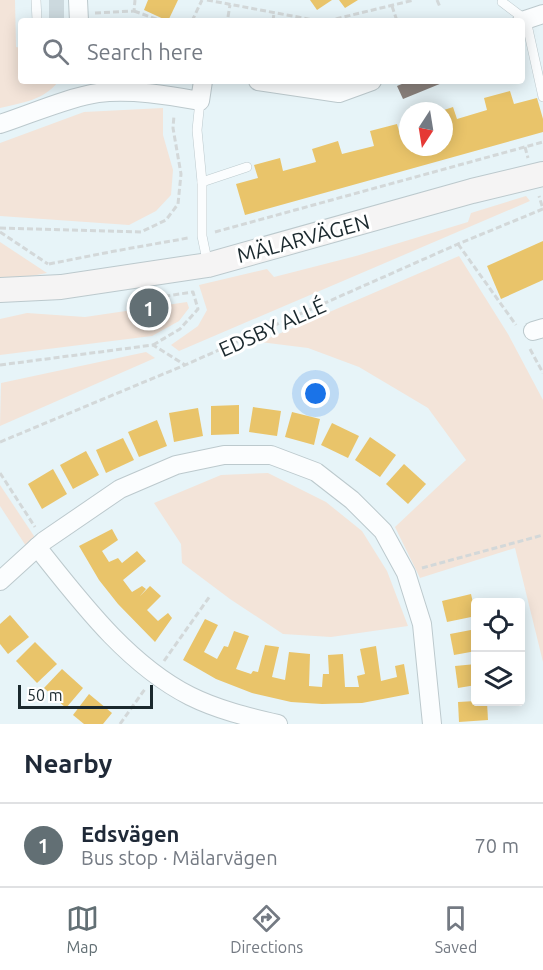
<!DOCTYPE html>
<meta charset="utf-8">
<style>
body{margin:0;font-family:Ubuntu,sans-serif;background:#f2f2f3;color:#1f2937}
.controls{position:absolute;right:18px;bottom:18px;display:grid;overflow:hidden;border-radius:6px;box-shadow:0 3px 15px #0003}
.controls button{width:54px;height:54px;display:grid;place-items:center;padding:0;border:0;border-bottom:2px solid #e0e1e3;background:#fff;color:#1f2937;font:30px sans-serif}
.compass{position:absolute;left:399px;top:102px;width:54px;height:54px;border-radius:50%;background:#fff;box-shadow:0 3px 15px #0003;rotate:192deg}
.scale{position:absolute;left:18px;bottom:15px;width:135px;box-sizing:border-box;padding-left:6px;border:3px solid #1a282d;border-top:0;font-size:16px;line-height:21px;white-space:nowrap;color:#1a282d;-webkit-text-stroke:4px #fff;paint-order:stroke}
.you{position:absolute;left:316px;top:394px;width:21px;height:21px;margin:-15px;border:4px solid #fff;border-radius:50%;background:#1a73e8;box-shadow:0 0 0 9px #1a73e833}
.badge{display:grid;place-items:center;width:39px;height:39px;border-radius:50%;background:#626f74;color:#fff;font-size:20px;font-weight:700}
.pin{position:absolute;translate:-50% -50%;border:3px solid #fff;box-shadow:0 2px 6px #0006}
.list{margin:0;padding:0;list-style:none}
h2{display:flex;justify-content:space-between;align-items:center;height:78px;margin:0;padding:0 24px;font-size:26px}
h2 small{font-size:20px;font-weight:400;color:#747a83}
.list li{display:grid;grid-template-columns:39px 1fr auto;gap:18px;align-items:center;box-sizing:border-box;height:84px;padding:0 24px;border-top:2px solid #e0e1e3}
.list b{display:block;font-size:22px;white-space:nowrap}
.list p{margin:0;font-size:20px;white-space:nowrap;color:#747a83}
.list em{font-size:20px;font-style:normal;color:#747a83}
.icon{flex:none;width:33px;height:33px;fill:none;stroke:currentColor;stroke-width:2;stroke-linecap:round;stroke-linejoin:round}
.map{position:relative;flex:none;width:543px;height:724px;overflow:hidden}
.search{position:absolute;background:#fff;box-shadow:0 3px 15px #0003;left:18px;right:18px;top:18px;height:66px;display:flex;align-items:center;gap:15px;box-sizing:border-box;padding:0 21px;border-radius:6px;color:#747a83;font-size:22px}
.sheet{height:162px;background:#fff}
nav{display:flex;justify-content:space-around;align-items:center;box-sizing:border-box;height:84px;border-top:2px solid #e0e1e3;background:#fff;font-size:16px;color:#747a83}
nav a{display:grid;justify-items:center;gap:3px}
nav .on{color:#626f74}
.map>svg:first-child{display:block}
.green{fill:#f3e4d9}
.homes{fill:#e9c46a}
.industry{fill:#8a817c}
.building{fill:#ccd9de}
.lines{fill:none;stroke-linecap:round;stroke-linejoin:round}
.service-casing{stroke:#bcc9cd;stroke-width:10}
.minor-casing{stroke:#bcc9cd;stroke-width:20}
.secondary-casing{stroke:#bcc9cd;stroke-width:26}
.path{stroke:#d3d8d9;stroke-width:3;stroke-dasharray:6 3;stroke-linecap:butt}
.service{stroke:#fbfdfe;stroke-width:9}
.minor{stroke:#fbfdfe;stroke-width:18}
.secondary{stroke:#f5f4f4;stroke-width:24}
.labels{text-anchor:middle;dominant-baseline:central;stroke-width:6;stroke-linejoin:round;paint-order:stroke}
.street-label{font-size:21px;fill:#1a282d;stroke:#fff}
</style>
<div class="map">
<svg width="543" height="724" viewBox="0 0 543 724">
<rect width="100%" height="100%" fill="#e7f4f8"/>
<g class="green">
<path d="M0 0H15L16 47 21 48V81H59C42 101 25 102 0 108Z"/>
<path d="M163 108V135L173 170 171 195 156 211 129 225 0 216V143L84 112Z"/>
<path d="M526 196 530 201 179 351 171 345 198 326 207 310 199 285 267 269 274 277 356 256 468 222 471 213Z"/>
<path d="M0 242 47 273 10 280 0 277Z"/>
<path d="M459 256 508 334 543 400V662L515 548 420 578 395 527 466 460 428 408 359 367 308 348 260 342Z"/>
<path d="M187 302 189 308 179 321 152 336 0 355V319L27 313 85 317Z"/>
<path d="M146 352 155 358 0 426 1 383Z"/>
<path d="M268 473 326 502 362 531 387 571 408 626 331 637 283 634 230 599 182 563 181 544 154 503 221 475Z"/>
<path d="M0 485 36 539 26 546 0 506Z"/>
</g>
<g class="homes">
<path d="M148 0H178L168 21 144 10Z"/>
<path d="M310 0H332L317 10Z"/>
<path d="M339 0H358L345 8Z"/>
<path d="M510 91 514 104 537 98 543 119V132L245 215 236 184 258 178 254 165 280 158 283 171 316 162 312 149 338 141 342 154 374 146 370 131 397 124 400 135 408 133V147H444V110L453 107 457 119 487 110 484 98Z"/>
<path d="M543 241V280L501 299 487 266Z"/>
<path d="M239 405V434L211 435V406Z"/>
<path d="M253 407 281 411 277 436 249 432Z"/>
<path d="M198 408 203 436 174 442 169 413Z"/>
<path d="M292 412 320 419 314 445 285 437Z"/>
<path d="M157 420 167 446 139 457 128 432Z"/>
<path d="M332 423 359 436 348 458 321 445Z"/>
<path d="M370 437 396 455 380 477 355 460Z"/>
<path d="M123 438 134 460 106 473 96 450Z"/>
<path d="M86 451 99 475 73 489 60 465Z"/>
<path d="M404 464 426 484 408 504 386 484Z"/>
<path d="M53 469 67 494 42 509 28 484Z"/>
<path d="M112 529 118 540 102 551 109 562 118 558 122 563 137 551 146 561 123 580 132 592 142 586 146 589 140 596 150 586 161 596 147 610 158 621 168 613 172 618 155 642 118 604 99 580 79 546Z"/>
<path d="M471 594 476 616 447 622 442 601Z"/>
<path d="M10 615 29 637 8 654 0 644V624Z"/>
<path d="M205 619 218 625 204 652 217 659 224 646 228 647 234 631 249 636 236 669 251 674 253 671 258 672 265 645 279 647 272 677 285 680 289 652 310 654 309 686 322 687 323 674H329L328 655 343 654 345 687H359L357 676 365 674 360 649 376 646 381 681 397 677 395 666 404 664 409 694 362 703 322 704 291 702 252 693 216 679 183 660Z"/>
<path d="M476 629V651L454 655 450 634Z"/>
<path d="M35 642 57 664 37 683 16 661Z"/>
<path d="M476 664V685L458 688 455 666Z"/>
<path d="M62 669 83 688 66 708 44 688Z"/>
<path d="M89 694 112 713 103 724H84L73 715Z"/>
<path d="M476 701 487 702 488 720 459 722 458 702Z"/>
</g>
<path class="industry" d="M409 81H447L403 99 397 86Z"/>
<rect class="building" x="49" y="0" width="15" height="21"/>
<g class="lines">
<g class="service-casing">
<g id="service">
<path d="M36 0 37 20"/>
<path d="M502 2 526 20 543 97"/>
<path d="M200 101 197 130 202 182V236L208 265"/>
<path d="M202 182 247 167"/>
</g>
</g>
<g class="minor-casing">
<g id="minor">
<path d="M78 0 79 21"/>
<path d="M522 21 543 14"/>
<path d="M258 81 339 93 372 81"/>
<path d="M0 124C28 115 69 97 98 93 131 89 167 95 200 101L203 81"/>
<path d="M533 331 543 328"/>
<path d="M37 547C80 601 127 664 190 696 218 710 248 717 278 724"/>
<path d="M0 581 44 541 120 489 176 465 224 455H271L316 472 352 500 383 531 406 573 422 624 432 724"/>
</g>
</g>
<g class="secondary-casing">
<path id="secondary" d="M0 290 61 287 208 265 472 191 543 174"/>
</g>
<g class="path">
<path d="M207 0 319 21"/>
<path d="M437 0 440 7"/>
<path d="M392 6 397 21"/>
<path d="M134 11 162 21"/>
<path d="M95 13 134 11 135 0"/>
<path d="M228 17 230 5"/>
<path d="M192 21 202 0"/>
<path d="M273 21 274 13"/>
<path d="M327 21 414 0"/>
<path d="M525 147 528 158"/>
<path d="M0 228 141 232 166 220 178 204 181 174 173 128 174 115"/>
<path d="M0 232 48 264"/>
<path d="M215 232 543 142"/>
<path d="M458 244 516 325"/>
<path d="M49 264 115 251 188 238"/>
<path d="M153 345 180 329 198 309 193 292 166 296"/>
<path d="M530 349 543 373"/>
<path d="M0 365 153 345 185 365"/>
<path d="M0 442 185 365 458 244 543 209 539 196"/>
<path d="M0 473 35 527"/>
<path d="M422 568 543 535"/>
<path d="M164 661 210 596"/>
<path d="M120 724 145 689"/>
</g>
<use href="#service" class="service"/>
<use href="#minor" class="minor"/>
<use href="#secondary" class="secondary"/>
</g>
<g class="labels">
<g class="street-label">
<text transform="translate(303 238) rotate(-15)">MÄLARVÄGEN</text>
<text transform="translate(272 327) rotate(-24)">EDSBY ALLÉ</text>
</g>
</g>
</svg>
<div class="controls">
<button><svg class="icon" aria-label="locate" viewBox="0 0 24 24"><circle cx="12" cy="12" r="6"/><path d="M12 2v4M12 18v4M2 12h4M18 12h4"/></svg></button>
<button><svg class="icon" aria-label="layers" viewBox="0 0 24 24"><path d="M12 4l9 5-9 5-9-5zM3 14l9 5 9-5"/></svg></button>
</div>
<svg class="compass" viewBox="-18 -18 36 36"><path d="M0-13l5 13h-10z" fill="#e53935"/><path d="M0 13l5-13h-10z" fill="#747a83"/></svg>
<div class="scale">50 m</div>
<div class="you"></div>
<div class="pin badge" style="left:149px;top:308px">1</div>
<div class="search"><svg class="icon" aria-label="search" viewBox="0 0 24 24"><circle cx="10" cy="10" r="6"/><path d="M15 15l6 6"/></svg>Search here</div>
</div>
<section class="sheet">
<h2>Nearby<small></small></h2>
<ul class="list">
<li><span class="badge">1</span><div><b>Edsvägen</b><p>Bus stop · Mälarvägen</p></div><em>70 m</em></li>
</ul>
</section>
<nav>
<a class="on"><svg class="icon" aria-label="map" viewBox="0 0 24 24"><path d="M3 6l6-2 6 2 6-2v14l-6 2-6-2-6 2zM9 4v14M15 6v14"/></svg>Map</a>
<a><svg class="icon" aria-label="directions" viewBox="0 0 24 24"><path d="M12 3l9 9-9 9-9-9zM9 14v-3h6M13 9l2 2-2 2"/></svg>Directions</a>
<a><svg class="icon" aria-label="saved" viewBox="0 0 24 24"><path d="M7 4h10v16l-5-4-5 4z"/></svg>Saved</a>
</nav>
